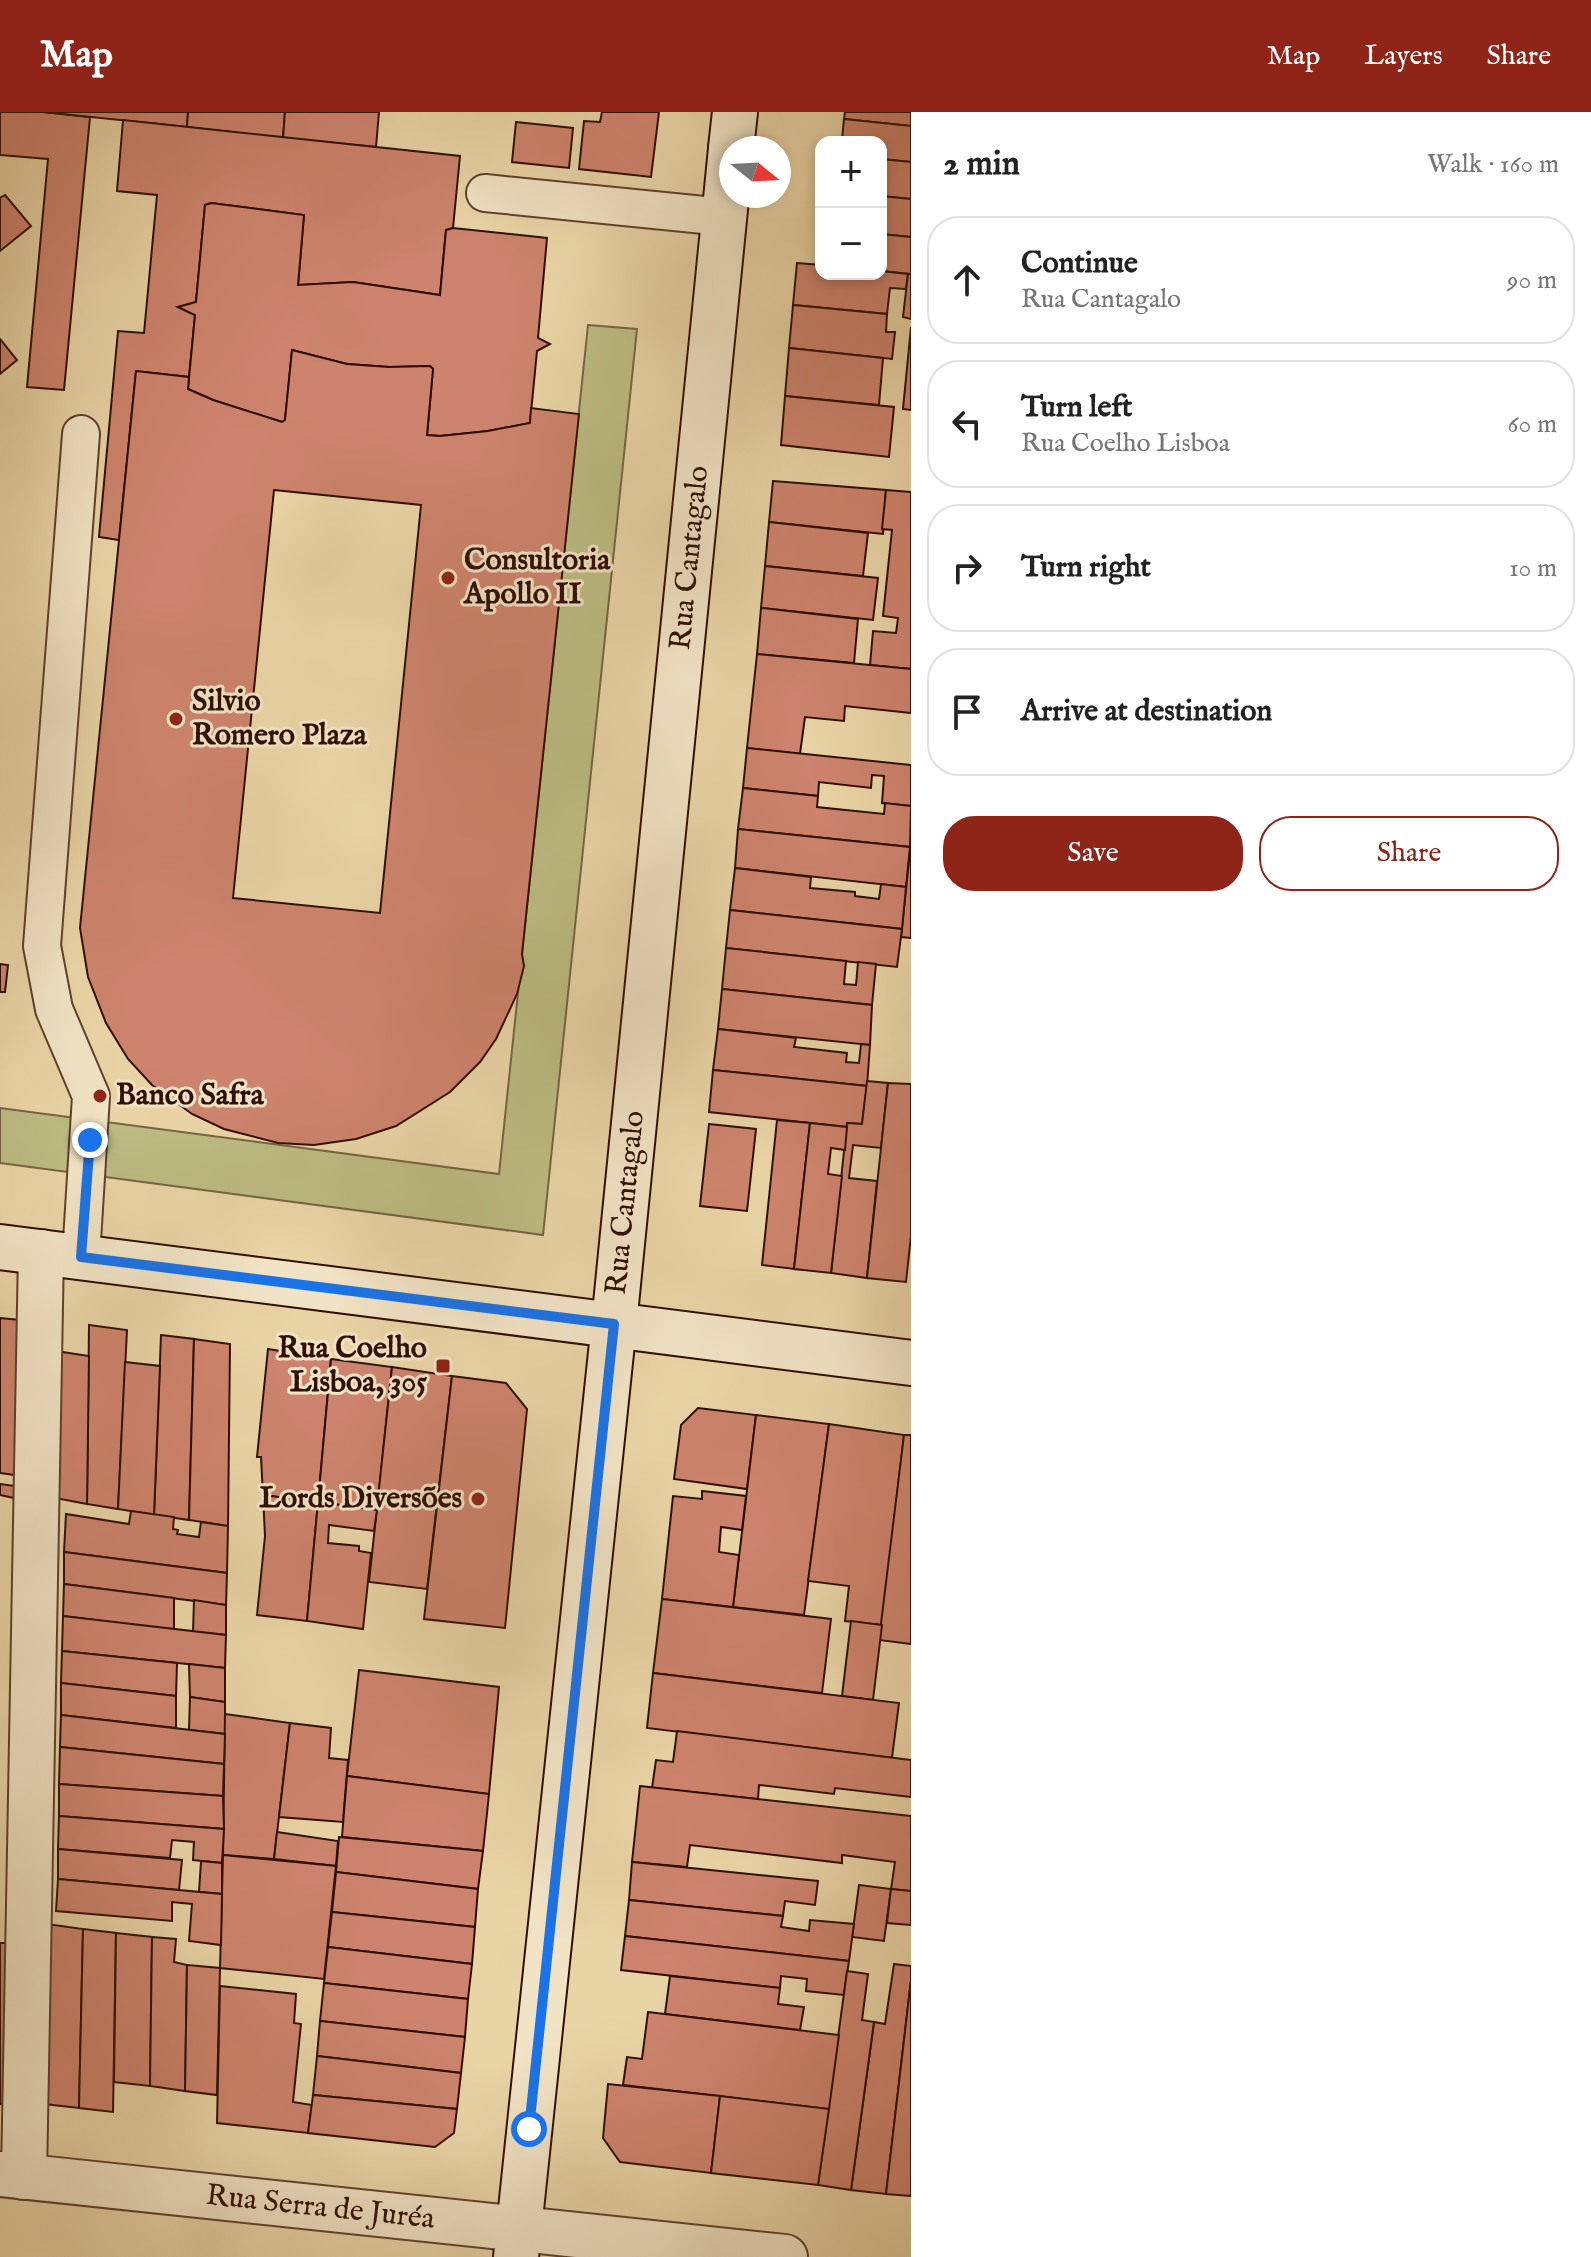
<!DOCTYPE html>
<meta charset="utf-8">
<style>
body{margin:0;font-family:"IM FELL English",serif;background:#f2f2f2;color:#222}
.controls{position:absolute;right:24px;top:24px;display:grid;overflow:hidden;border-radius:16px;box-shadow:0 4px 12px #0003}
.controls button{width:72px;height:72px;display:grid;place-items:center;padding:0;border:0;border-bottom:2px solid #e0e0e0;background:#fff;color:#222;font:40px sans-serif}
.compass{position:absolute;left:719px;top:24px;width:72px;height:72px;border-radius:50%;background:#fff;box-shadow:0 4px 12px #0003;rotate:108deg}
.stop{position:absolute;width:24px;height:24px;margin:-18px;border:6px solid #1a73e8;border-radius:50%;background:#fff}
.stop.end{background:#1a73e8;border-color:#fff;box-shadow:0 2px 8px #0008}
.list{margin:0;padding:0;list-style:none}
h2{display:flex;justify-content:space-between;align-items:center;height:104px;margin:0;padding:0 32px;font-size:34px}
h2 small{font-size:26px;font-weight:400;color:#767676}
.list li{display:grid;grid-template-columns:52px 1fr auto;gap:24px;align-items:center;box-sizing:border-box;height:128px;margin:0 16px 16px;padding:0 16px;border:2px solid #e0e0e0;border-radius:32px}
.list b{display:block;font-size:30px;white-space:nowrap}
.list p{margin:0;font-size:26px;white-space:nowrap;color:#767676}
.list em{font-size:26px;font-style:normal;color:#767676}
.actions{display:flex;gap:16px;padding:24px 32px}
.actions a{flex:1;padding:18px 0;border:2px solid #8f2418;border-radius:32px;text-align:center;font-size:28px;color:#8f2418}
.actions .main{background:#8f2418;color:#fff}
.icon{flex:none;width:44px;height:44px;fill:none;stroke:currentColor;stroke-width:2;stroke-linecap:round;stroke-linejoin:round}
.map{position:relative;flex:none;width:911px;height:2145px;overflow:hidden}
header{display:flex;align-items:center;gap:48px;box-sizing:border-box;height:112px;padding:0 40px;background:#8f2418;color:#fff}
header strong{font-size:38px}
nav{display:flex;gap:44px;margin-inline-start:auto;font-size:28px}
main{display:flex}
aside{flex:1;background:#fff}
.map>svg:first-child{display:block}
.green{fill:#bcbb82;stroke:#766542;stroke-width:2}
.building{fill:#cd836d;stroke:#300f03;stroke-width:2;fill-rule:evenodd}
.lines{fill:none;stroke-linecap:round;stroke-linejoin:round}
.lane-casing{stroke:#5e402c;stroke-width:40}
.street-casing{stroke:#5e402c;stroke-width:48}
.secondary-casing{stroke:#300f03;stroke-width:48}
.lane{stroke:#f1e3c5;stroke-width:36}
.street{stroke:#f1e3c5;stroke-width:44}
.secondary{stroke:#f1e3c5;stroke-width:44}
.route{stroke:#1a73e8;stroke-width:10}
.poi-dot{fill:#8f2418;stroke:#f1e3c5;stroke-width:3}
.labels{text-anchor:middle;dominant-baseline:central;stroke-width:6;stroke-linejoin:round;paint-order:stroke}
.street-label{font-size:30px;fill:#300f03;stroke:#f1e3c5}
.poi-label{font-size:30px;font-weight:bold;fill:#300f03;stroke:#f1e3c5;text-anchor:start}
</style>
<header>
<strong>Map</strong>
<nav><a>Map</a><a>Layers</a><a>Share</a></nav>
</header>
<main>
<div class="map">
<svg width="911" height="2145" viewBox="0 0 911 2145">
<rect width="100%" height="100%" fill="#e9d4a6"/>
<filter id="stains"><feTurbulence type="fractalNoise" baseFrequency=".0025" numOctaves="4"/><feColorMatrix values="0 0 0 0 .2 0 0 0 0 .09 0 0 0 0 .02 0 0 0 .5 -.17"/></filter>
<radialGradient id="worn" r=".72"><stop offset=".6" stop-color="#630" stop-opacity="0"/><stop offset="1" stop-color="#630" stop-opacity=".3"/></radialGradient>
<path class="green" d="M588 213 637 217 543 1123 0 1051V996L499 1062Z"/>
<g class="building">
<path d="M0 0H43L90 5 64 278 27 275 48 47 0 43Z"/>
<path d="M43 0H188L187 15Z"/>
<path d="M188 0H285L283 26 187 15Z"/>
<path d="M285 0H379L376 35 283 26Z"/>
<path d="M602 0H659L651 65 579 57 584 9 600 10Z"/>
<path d="M845 0H911V14L844 7Z"/>
<path d="M844 7 911 14V50L881 47V30L842 28Z"/>
<path d="M123 8 460 44 453 116 446 118 440 183 353 170 298 173 304 103 211 91 205 93 196 190 178 195 195 203 189 265 136 259 119 428 99 425 118 219 144 221 157 83 117 79Z"/>
<path d="M516 10 573 16 569 56 512 50Z"/>
<path d="M881 47 911 50V87L881 84Z"/>
<path d="M5 83 31 114 0 139V86Z"/>
<path d="M881 84 911 87V125L881 122Z"/>
<path d="M211 91 304 103 298 173 353 170 440 183 446 118 453 116 547 126 538 226 550 232 537 239 530 311 488 319 440 324 427 323 433 257 430 254 389 255 347 252 292 238 285 308 282 310 213 288 188 277 195 203 178 195 196 190 205 93Z"/>
<path d="M881 122 911 125V162L881 159Z"/>
<path d="M797 151 821 153V162H881V159L908 162 906 177 890 176 887 202 793 193Z"/>
<path d="M908 162H911V207L903 205Z"/>
<path d="M793 193 887 202 886 220H895L892 247 789 236Z"/>
<path d="M911 215V298L903 297Z"/>
<path d="M0 227 17 248 0 262Z"/>
<path d="M789 236 883 246 879 293 785 284Z"/>
<path d="M292 238 347 252 389 255 430 254 433 257 427 323 440 324 488 319 530 311 531 296 579 302 522 842 524 854 517 882 496 927 480 950 450 980 396 1014 356 1027 314 1033 278 1031 224 1017 192 1002 152 973 128 947 106 911 88 865 80 816 136 259 189 265 188 277 213 288 282 310 285 308ZM274 378 421 393 380 801 233 786Z"/>
<path d="M785 284 894 295 889 345 781 333Z"/>
<path d="M773 369 886 378 883 422 769 410Z"/>
<path d="M886 378 911 380V557L870 553 873 519 896 521 898 506 883 504 892 418 882 417Z"/>
<path d="M769 410 868 421 863 464 765 454Z"/>
<path d="M765 454 878 466 873 508 761 496Z"/>
<path d="M761 496 858 507 854 551 757 542Z"/>
<path d="M757 542 911 557V601L845 594 844 609 805 605 800 642 747 636Z"/>
<path d="M747 636 911 653V694L882 691 884 664 872 663 871 676 819 670 818 684 743 676Z"/>
<path d="M743 676 818 684 817 695 884 702 885 691 911 694 910 735 738 717Z"/>
<path d="M738 717 910 735 906 775 735 756Z"/>
<path d="M911 730V826L901 825Z"/>
<path d="M735 756 811 765 810 776 855 780V784L879 787 881 772 906 775 902 817 730 798Z"/>
<path d="M730 798 902 817 897 855 726 836Z"/>
<path d="M726 836 846 849 844 872 856 873 858 850 876 852 872 893 722 877Z"/>
<path d="M0 852 8 853 5 880H0Z"/>
<path d="M722 877 872 893 870 933 718 917Z"/>
<path d="M718 917 796 926 794 935 847 941 846 950 859 951 861 932 870 933 867 974 713 958Z"/>
<path d="M713 958 867 974 862 1012 847 1011V1015L709 1000Z"/>
<path d="M867 969 888 971 881 1036 853 1033 849 1066 877 1069 867 1166 831 1161 847 1011 862 1012Z"/>
<path d="M888 971 911 972V1124L906 1170 867 1166Z"/>
<path d="M777 1008 810 1011 794 1157 762 1153Z"/>
<path d="M810 1011 847 1015 845 1038 831 1036 828 1062 842 1064 831 1161 794 1157Z"/>
<path d="M709 1012 756 1017 747 1099 700 1094Z"/>
<path d="M0 1206 20 1208 15 1363 0 1361Z"/>
<path d="M89 1213 127 1218 118 1397 87 1392Z"/>
<path d="M161 1223 194 1227 189 1408 154 1403Z"/>
<path d="M194 1227 230 1232 228 1414 189 1408Z"/>
<path d="M268 1237 331 1247 318 1390 263 1383 261 1345H257Z"/>
<path d="M56 1239 89 1244 87 1392 50 1385Z"/>
<path d="M331 1247 392 1255 377 1398 318 1390Z"/>
<path d="M125 1250 160 1254 154 1403 118 1397Z"/>
<path d="M392 1255 452 1264 427 1477 369 1470Z"/>
<path d="M452 1264 506 1271 527 1297 505 1516 424 1507Z"/>
<path d="M698 1296 756 1303 747 1377 674 1367 681 1313Z"/>
<path d="M756 1303 829 1312 804 1503 733 1495Z"/>
<path d="M829 1312 904 1323 882 1513 845 1509 849 1474 808 1469Z"/>
<path d="M904 1323H911V1532L879 1528Z"/>
<path d="M0 1372 15 1374 14 1386 0 1383Z"/>
<path d="M702 1379 746 1384 742 1418 721 1415 719 1440 739 1443 733 1495 662 1487 673 1384 702 1387Z"/>
<path d="M263 1383 318 1390 307 1509 257 1503 265 1424Z"/>
<path d="M318 1390 377 1398 374 1419 329 1413 328 1431 359 1434V1439L371 1441 363 1517 307 1509Z"/>
<path d="M131 1399 174 1405 173 1417 178 1418 177 1422 199 1425 201 1410 228 1414 227 1461 64 1440 66 1402 129 1412Z"/>
<path d="M64 1440 227 1461 226 1493 64 1472Z"/>
<path d="M64 1472 174 1486V1518L63 1504Z"/>
<path d="M662 1487 831 1507 822 1581 653 1561Z"/>
<path d="M194 1488 226 1493V1523L193 1520Z"/>
<path d="M63 1504 226 1523 225 1556 62 1539Z"/>
<path d="M851 1509 882 1513 873 1588 842 1584Z"/>
<path d="M62 1539 177 1551 176 1584 61 1571Z"/>
<path d="M189 1552 225 1556V1590L190 1585Z"/>
<path d="M359 1558 499 1575 489 1682 347 1664Z"/>
<path d="M653 1561 899 1591 892 1646 647 1616Z"/>
<path d="M61 1571 176 1584V1616L61 1603Z"/>
<path d="M190 1585 225 1590V1622L189 1618Z"/>
<path d="M225 1602 290 1611 274 1747 223 1743Z"/>
<path d="M61 1603 225 1622 224 1652 60 1635Z"/>
<path d="M290 1611 331 1616 329 1646 348 1648 343 1710 279 1705Z"/>
<path d="M677 1619 911 1648V1685L835 1676 834 1682 759 1673 758 1687 652 1676 656 1648 673 1650Z"/>
<path d="M60 1635 224 1652 223 1684 59 1672Z"/>
<path d="M347 1664 489 1682 483 1739 342 1725Z"/>
<path d="M59 1672 223 1684 224 1717 59 1704Z"/>
<path d="M640 1674 911 1704V1779L891 1777 895 1750 842 1743V1751L690 1733 687 1755 632 1750Z"/>
<path d="M59 1704 224 1717 222 1751 193 1748 194 1730 172 1728 170 1746 58 1737Z"/>
<path d="M277 1720 338 1729 336 1754 274 1747Z"/>
<path d="M339 1725 483 1739 478 1777 336 1760Z"/>
<path d="M58 1737 182 1748 179 1778 58 1767Z"/>
<path d="M223 1743 336 1754 324 1867 220 1856Z"/>
<path d="M201 1749 222 1751V1782L199 1780Z"/>
<path d="M632 1750 818 1769 815 1793 785 1789 783 1804 629 1788Z"/>
<path d="M336 1760 478 1777 475 1815 332 1800Z"/>
<path d="M58 1767 222 1782 221 1833 189 1829 192 1792 172 1790V1809L56 1799Z"/>
<path d="M859 1773 891 1777 884 1829 852 1825Z"/>
<path d="M891 1777 911 1779V1813L887 1811Z"/>
<path d="M629 1788 783 1804 781 1815 809 1819 810 1808 854 1812 849 1849 625 1824Z"/>
<path d="M332 1800 475 1815 472 1852 328 1835Z"/>
<path d="M47 1812 83 1817 79 1996 44 1992Z"/>
<path d="M83 1817 116 1821 113 2000 79 1996Z"/>
<path d="M116 1821 152 1825 150 1974 114 1970Z"/>
<path d="M625 1824 849 1849 844 1883 806 1879 807 1867 781 1864 780 1876 621 1858Z"/>
<path d="M152 1825 176 1827 174 1850 187 1853 185 1979 150 1974Z"/>
<path d="M0 1831H9L7 1993 0 1992Z"/>
<path d="M328 1835 472 1852 468 1887 324 1871Z"/>
<path d="M894 1852 911 1854V1868L886 2082 851 2078 874 1910 885 1912Z"/>
<path d="M187 1853 220 1856 217 1983 185 1979Z"/>
<path d="M847 1859 868 1862 862 1908 874 1910 851 2078 818 2073Z"/>
<path d="M670 1864 780 1876 778 1892 804 1895 800 1918 665 1902Z"/>
<path d="M911 1868V2084L886 2082Z"/>
<path d="M324 1871 468 1887 465 1925 320 1909Z"/>
<path d="M220 1874 296 1882 294 1911 301 1912 293 1990 312 1993 308 2021 217 2011Z"/>
<path d="M648 1900 839 1923 829 1997 623 1973 627 1945 642 1947Z"/>
<path d="M320 1909 465 1925 461 1961 317 1944Z"/>
<path d="M317 1944 461 1961 457 1997 313 1983Z"/>
<path d="M608 1972 720 1984 711 2061 620 2050 603 2026Z"/>
<path d="M313 1983 457 1997 454 2021 435 2035 308 2021Z"/>
<path d="M720 1984 829 1997 818 2073 711 2061Z"/>
</g>
<g class="lines">
<g class="lane-casing">
<g id="lane">
<path d="M485 81 724 105"/>
<path d="M81 322 42 834 54 897 91 984 81 1145"/>
</g>
</g>
<g class="street-casing">
<g id="street">
<path id="s1" d="M0 2062 785 2145"/>
<path d="M24 2065 41 1140"/>
</g>
</g>
<g class="secondary-casing">
<g id="secondary">
<path d="M731 36 735 0"/>
<path d="M0 1135 911 1251"/>
<path id="s2" d="M516 2145 614 1212 731 37"/>
</g>
</g>
<use href="#lane" class="lane"/>
<use href="#street" class="street"/>
<use href="#secondary" class="secondary"/>
</g>
<g class="lines">
<path class="route" d="M90 1028 81 1145 614 1212 529 2017"/>
</g>
<g class="poi-dot">
<circle cx="448" cy="466" r="8"/>
<circle cx="176" cy="607" r="8"/>
<circle cx="100" cy="984" r="8"/>
<rect x="435" y="1246" width="16" height="16" rx="4"/>
<circle cx="478" cy="1387" r="8"/>
</g>
<g class="labels">
<g class="street-label">
<text stroke="none"><textPath href="#s2" startOffset="1708">Rua Cantagalo</textPath></text>
<text stroke="none"><textPath href="#s2" startOffset="1060">Rua Cantagalo</textPath></text>
<text stroke="none"><textPath href="#s1" startOffset="322">Rua Serra de Juréa</textPath></text>
</g>
<g class="poi-label">
<text x="464" y="449">Consultoria<tspan x="464" dy="34">Apollo II</tspan></text>
<text x="192" y="590">Silvio<tspan x="192" dy="34">Romero Plaza</tspan></text>
<text x="116" y="984">Banco Safra</text>
<text x="427" y="1237" text-anchor="end">Rua Coelho<tspan x="427" dy="34">Lisboa, 305</tspan></text>
<text x="462" y="1387" text-anchor="end">Lords Diversões</text>
</g>
</g>
<rect width="100%" height="100%" filter="url(#stains)"/>
<rect width="100%" height="100%" fill="url(#worn)"/>
</svg>
<div class="controls">
<button>+</button>
<button>−</button>
</div>
<svg class="compass" viewBox="-18 -18 36 36"><path d="M0-13l5 13h-10z" fill="#e53935"/><path d="M0 13l5-13h-10z" fill="#767676"/></svg>
<div class="stop" style="left:529px;top:2017px"></div>
<div class="stop end" style="left:90px;top:1028px"></div>
</div>
<aside>
<h2>2 min<small>Walk · 160 m</small></h2>
<ul class="list">
<li><svg class="icon" aria-label="ahead" viewBox="0 0 24 24"><path d="M12 20V5M6 11l6-6 6 6"/></svg><div><b>Continue</b><p>Rua Cantagalo</p></div><em>90 m</em></li>
<li><svg class="icon" aria-label="left" viewBox="0 0 24 24"><path d="M17 20v-9H6M10 6l-5 5 5 5"/></svg><div><b>Turn left</b><p>Rua Coelho Lisboa</p></div><em>60 m</em></li>
<li><svg class="icon" aria-label="right" viewBox="0 0 24 24"><path d="M7 20v-9h11M14 6l5 5-5 5"/></svg><div><b>Turn right</b></div><em>10 m</em></li>
<li><svg class="icon" aria-label="arrive" viewBox="0 0 24 24"><path d="M6 21V4h12l-3 4 3 4H6"/></svg><div><b>Arrive at destination</b></div></li>
</ul>
<div class="actions"><a class="main">Save</a><a>Share</a></div>
</aside>
</main>
